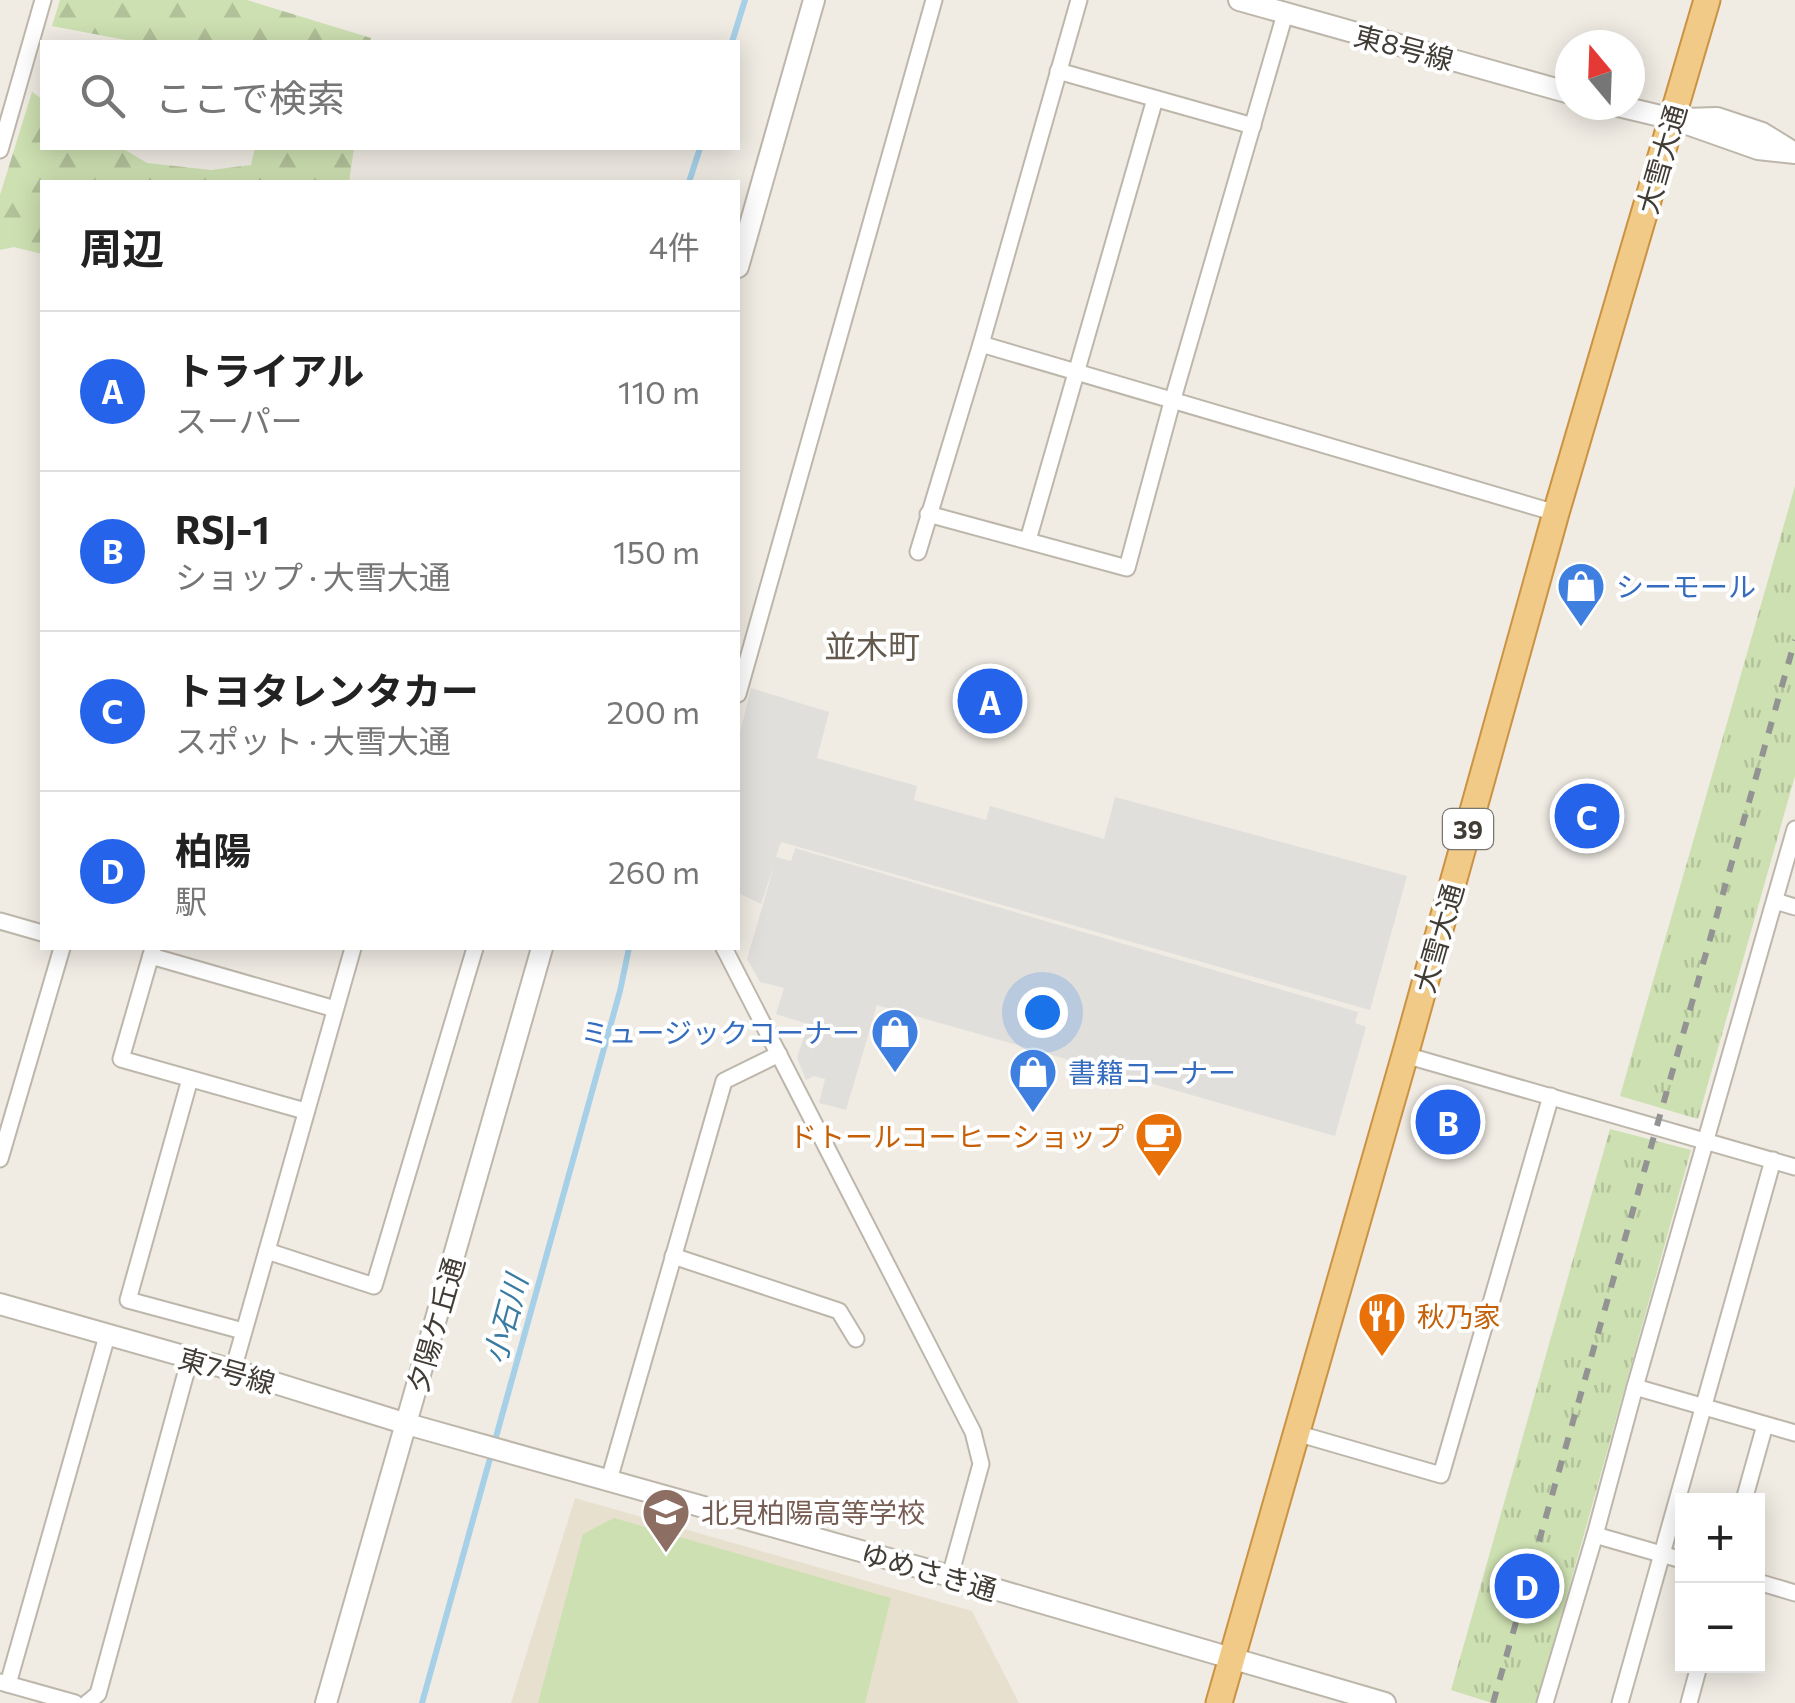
<!DOCTYPE html>
<html lang="ja">
<meta charset="utf-8">
<style>
body{margin:0;font-family:Commissioner,"Noto Sans JP",sans-serif;background:#f6f6f6;color:#222}
.controls{position:absolute;right:30px;bottom:30px;display:grid;overflow:hidden;border-radius:0px;box-shadow:0 5px 25px #0003}
.controls button{width:90px;height:90px;display:grid;place-items:center;padding:0;border:0;border-bottom:2px solid #e0e0e0;background:#fff;color:#222;font:50px sans-serif}
.compass{position:absolute;left:1555px;top:30px;width:90px;height:90px;border-radius:50%;background:#fff;box-shadow:0 5px 25px #0003;rotate:341deg}
.you{position:absolute;left:1042px;top:1012px;width:35px;height:35px;margin:-25px;border:8px solid #fff;border-radius:50%;background:#1a73e8;box-shadow:0 0 0 15px #1a73e833}
.badge{display:grid;place-items:center;width:65px;height:65px;border-radius:50%;background:#2563eb;color:#fff;font-size:32px;font-weight:700}
.pin{position:absolute;translate:-50% -50%;border:5px solid #fff;box-shadow:0 2px 10px #0006}
.list{margin:0;padding:0;list-style:none}
h2{display:flex;justify-content:space-between;align-items:center;height:130px;margin:0;padding:0 40px;font-size:42px}
h2 small{font-size:32px;font-weight:400;color:#767676}
.list li{display:grid;grid-template-columns:65px 1fr auto;gap:30px;align-items:center;box-sizing:border-box;height:160px;padding:0 40px;border-top:2px solid #e0e0e0}
.list b{display:block;font-size:38px;white-space:nowrap}
.list p{margin:0;font-size:32px;white-space:nowrap;color:#767676}
.list em{font-size:32px;font-style:normal;color:#767676}
.icon{flex:none;width:55px;height:55px;fill:none;stroke:currentColor;stroke-width:2;stroke-linecap:round;stroke-linejoin:round}
.map{position:relative;flex:none;width:1795px;height:1703px;overflow:hidden}
.search{position:absolute;background:#fff;box-shadow:0 5px 25px #0003;left:40px;top:40px;width:700px;height:110px;display:flex;align-items:center;gap:25px;box-sizing:border-box;padding:0 35px;border-radius:0px;color:#767676;font-size:38px}
.panel{position:absolute;background:#fff;box-shadow:0 5px 25px #0003;left:40px;top:180px;width:700px;height:770px;border-radius:0px}
.map>svg:first-child{display:block}
.education{fill:#e8e0cf}
.grass{fill:url(#grass-tufts)}
.forest{fill:url(#forest-firs)}
.pitch{fill:#cde0b1}
.parking{fill:#e1dfdc}
.lines{fill:none;stroke-linecap:round;stroke-linejoin:round}
.stream{stroke:#a6d0e7;stroke-width:6}
.minor-casing{stroke:#bdb6ab;stroke-width:19}
.tertiary-casing{stroke:#bdb6ab;stroke-width:24}
.trunk-casing{stroke:#cb9243;stroke-width:29}
.minor{stroke:#fff;stroke-width:15}
.tertiary{stroke:#fff;stroke-width:20}
.trunk{stroke:#f0ca86;stroke-width:25}
.rail{stroke:#939393;stroke-width:6;stroke-dasharray:12 12;stroke-linecap:butt}
.labels{text-anchor:middle;dominant-baseline:central;stroke-width:8;stroke-linejoin:round;paint-order:stroke}
.shield{fill:#fff;stroke:#7a7672;stroke-width:2.5}
.shield-label{font-size:25px;font-weight:bold;fill:#413c35}
.street-label{font-size:28px;fill:#413c35;stroke:#fff}
.shop-label{font-size:28px;fill:#366cbe;stroke:#fff;text-anchor:start}
.food-label{font-size:28px;fill:#c56008;stroke:#fff;text-anchor:end}
.education-label{font-size:28px;fill:#785e54;stroke:#fff;text-anchor:start}
.water-label{font-size:30px;font-style:italic;fill:#3a7ba1;stroke:#fff}
.quarter-label{font-size:32px;fill:#63594d;stroke:#fff}
</style>
<div class="map">
<svg width="1795" height="1703" viewBox="0 0 1795 1703">
<defs>
<pattern id="grass-tufts" width="24" height="20" patternUnits="userSpaceOnUse" patternTransform="scale(2.5)"><rect width="24" height="20" fill="#cde0b1"/><path d="M3 7l-1-3M5 7V3M7 7l1-3M15 17l-1-3M17 17v-4M19 17l1-3" fill="none" stroke="#b1c199"/></pattern>
<pattern id="forest-firs" width="22" height="20" patternUnits="userSpaceOnUse" patternTransform="scale(2.5)"><rect width="22" height="20" fill="#cde0b1"/><path d="M5 1l3.5 6h-7zM16 11l3.5 6h-7z" fill="#b1c199"/></pattern>
</defs>
<rect width="100%" height="100%" fill="#f0ece4"/>
<path class="education" d="M575 1498 972 1611 1019 1703H511Z"/>
<g class="grass">
<path d="M1795 486V776L1698 1119 1620 1096Z"/>
<path d="M1610 1129 1691 1150 1537 1703H1492L1451 1690Z"/>
</g>
<g class="forest">
<path d="M60 0H247L371 38 370 42H136L52 26Z"/>
<path d="M32 92 42 99V148H122L147 163 211 170 251 165 255 148H354L349 182H42V254L14 247 0 250V195Z"/>
</g>
<path class="pitch" d="M614 1518 891 1598 865 1703H538L583 1534Z"/>
<path class="parking" d="M751 688 829 712 817 758 917 786 914 800 986 820 990 806 1104 839 1115 797 1407 876 1370 1010 781 842 776 857 791 861 795 848 1358 1012 1355 1023 1366 1027 1335 1136 877 1005 846 1110 819 1103 825 1079 814 1076 806 1080 797 1058 808 1024 776 1014 784 988 760 982 747 959 775 863 761 904 738 893V741Z"/>
<g class="lines">
<g class="stream">
<path d="M732 42 745 0"/>
<path d="M689 182 700 148"/>
<path d="M422 1703 620 991 629 948"/>
</g>
<g class="minor-casing">
<g id="minor">
<path d="M1058 71 1253 126"/>
<path d="M0 150 43 0"/>
<path d="M981 344 1556 513"/>
<path d="M928 514 1127 568 1172 402 1285 14"/>
<path d="M1028 540 1155 99"/>
<path d="M918 552 981 344 1079 0"/>
<path d="M738 694 934 0"/>
<path d="M1775 901 1795 907"/>
<path d="M0 921 42 933"/>
<path d="M153 948 121 1059 305 1111"/>
<path d="M724 948 973 1432 981 1464 950 1576"/>
<path d="M151 956 335 1009"/>
<path d="M1405 1055 1795 1167"/>
<path d="M190 1079 128 1300 243 1331"/>
<path d="M0 1159 62 948"/>
<path d="M267 1251 374 1286 475 948"/>
<path d="M673 1256 839 1311 856 1339"/>
<path d="M233 1370 353 948"/>
<path d="M1635 1387 1795 1433"/>
<path d="M1296 1433 1441 1475 1551 1096"/>
<path d="M609 1480 724 1081 779 1054"/>
<path d="M1744 1500 1765 1425"/>
<path d="M1595 1535 1682 1560"/>
<path d="M1758 1582 1795 1593"/>
<path d="M0 1682 75 1703"/>
<path d="M8 1684 107 1336"/>
<path d="M87 1703 98 1694 190 1358"/>
<path d="M1545 1703 1595 1535 1635 1387 1795 829"/>
<path d="M1620 1703 1773 1160"/>
<path d="M1689 1703 1699 1666"/>
</g>
</g>
<g class="tertiary-casing">
<g id="tertiary">
<path d="M1239 0 1570 93"/>
<path d="M1614 105 1673 119 1758 149 1795 153"/>
<path d="M1684 119 1717 118 1762 133 1788 149"/>
<path d="M738 267 814 0"/>
<path d="M0 1304 233 1370 407 1424 950 1576 1385 1703"/>
<path d="M326 1703 542 948"/>
</g>
</g>
<g class="trunk-casing">
<path id="trunk" d="M1219 1703 1405 1055 1556 513 1707 0"/>
</g>
<use href="#minor" class="minor"/>
<use href="#tertiary" class="tertiary"/>
<use href="#trunk" class="trunk"/>
<path class="rail" d="M1493 1703 1795 640"/>
</g>
<defs>
<g id="shop-pin" transform="scale(2.5)"><path d="M0 17L-7.5 6A9.5 9.5 0 1 1 7.5 6Z" fill="#3f7fe0" stroke="#fff"/><path d="M-5-2.5h2.3a2.7 3.5 0 0 1 5.4 0H5L5.5 6h-11ZM-1.5-2.5h3a1.5 2.3 0 0 0-3 0Z" fill="#fff"/></g>
<g id="cafe-pin" transform="scale(2.5)"><path d="M0 17L-7.5 6A9.5 9.5 0 1 1 7.5 6Z" fill="#e8710a" stroke="#fff"/><path d="M-5.5-4.5H6V0H3Q3 3.5 0 3.5H-2.5Q-5.5 3.5-5.5 0ZM3-3.2v2h1.7v-2ZM-6 4.5H4V6H-6Z" fill="#fff"/></g>
<g id="restaurant-pin" transform="scale(2.5)"><path d="M0 17L-7.5 6A9.5 9.5 0 1 1 7.5 6Z" fill="#e8710a" stroke="#fff"/><path d="M-5-6h1v4h1v-4h1v4h1v-4h1v5L-1.5 .5V6h-2V.5L-5-1ZM5-6V6H3V1.5H1.5Q1.5-4 5-6Z" fill="#fff"/></g>
<g id="school-pin" transform="scale(2.5)"><path d="M0 17L-7.5 6A9.5 9.5 0 1 1 7.5 6Z" fill="#8d6e63" stroke="#fff"/><path d="M0-5L7-2L0 1L-7-2ZM-4 1L0 2.5L4 1V4Q0 6-4 4Z" fill="#fff"/></g>
</defs>
<g fill-rule="evenodd">
<use href="#shop-pin" x="1581" y="586"/>
<use href="#shop-pin" x="895" y="1032"/>
<use href="#shop-pin" x="1033" y="1072"/>
<use href="#cafe-pin" x="1159" y="1136"/>
<use href="#restaurant-pin" x="1382" y="1316"/>
<use href="#school-pin" x="666" y="1512"/>
</g>
<g class="labels">
<rect class="shield" x="1443" y="809" width="50" height="40" rx="8"/>
<g class="shield-label">
<text x="1468" y="829">39</text>
</g>
<g class="street-label">
<text transform="translate(1404 47) rotate(15)">東8号線</text>
<text transform="translate(1661 159) rotate(-74)">大雪大通</text>
<text transform="translate(1438 938) rotate(-74)">大雪大通</text>
<text transform="translate(435 1325) rotate(-74)">夕陽ケ丘通</text>
<text transform="translate(227 1370) rotate(16)">東7号線</text>
<text transform="translate(929 1571) rotate(16)">ゆめさき通</text>
</g>
<g class="shop-label">
<text x="1616" y="586">シーモール</text>
<text x="860" y="1032" text-anchor="end">ミュージックコーナー</text>
<text x="1068" y="1072">書籍コーナー</text>
</g>
<g class="food-label">
<text x="1124" y="1136">ドトールコーヒーショップ</text>
<text x="1417" y="1316" text-anchor="start">秋乃家</text>
</g>
<g class="education-label">
<text x="701" y="1512">北見柏陽高等学校</text>
</g>
<g class="water-label">
<text transform="translate(504 1319) rotate(-75)">小石川</text>
</g>
<g class="quarter-label">
<text x="872" y="645">並木町</text>
</g>
</g>
</svg>
<div class="controls">
<button>+</button>
<button>−</button>
</div>
<svg class="compass" viewBox="-18 -18 36 36"><path d="M0-13l5 13h-10z" fill="#e53935"/><path d="M0 13l5-13h-10z" fill="#767676"/></svg>
<div class="you"></div>
<div class="pin badge" style="left:990px;top:701px">A</div>
<div class="pin badge" style="left:1448px;top:1122px">B</div>
<div class="pin badge" style="left:1587px;top:816px">C</div>
<div class="pin badge" style="left:1527px;top:1586px">D</div>
<div class="search"><svg class="icon" aria-label="search" viewBox="0 0 24 24"><circle cx="10" cy="10" r="6"/><path d="M15 15l6 6"/></svg>ここで検索</div>
<section class="panel">
<h2>周辺<small>4件</small></h2>
<ul class="list">
<li><span class="badge">A</span><div><b>トライアル</b><p>スーパー</p></div><em>110 m</em></li>
<li><span class="badge">B</span><div><b>RSJ-1</b><p>ショップ · 大雪大通</p></div><em>150 m</em></li>
<li><span class="badge">C</span><div><b>トヨタレンタカー</b><p>スポット · 大雪大通</p></div><em>200 m</em></li>
<li><span class="badge">D</span><div><b>柏陽</b><p>駅</p></div><em>260 m</em></li>
</ul>
</section>
</div>
